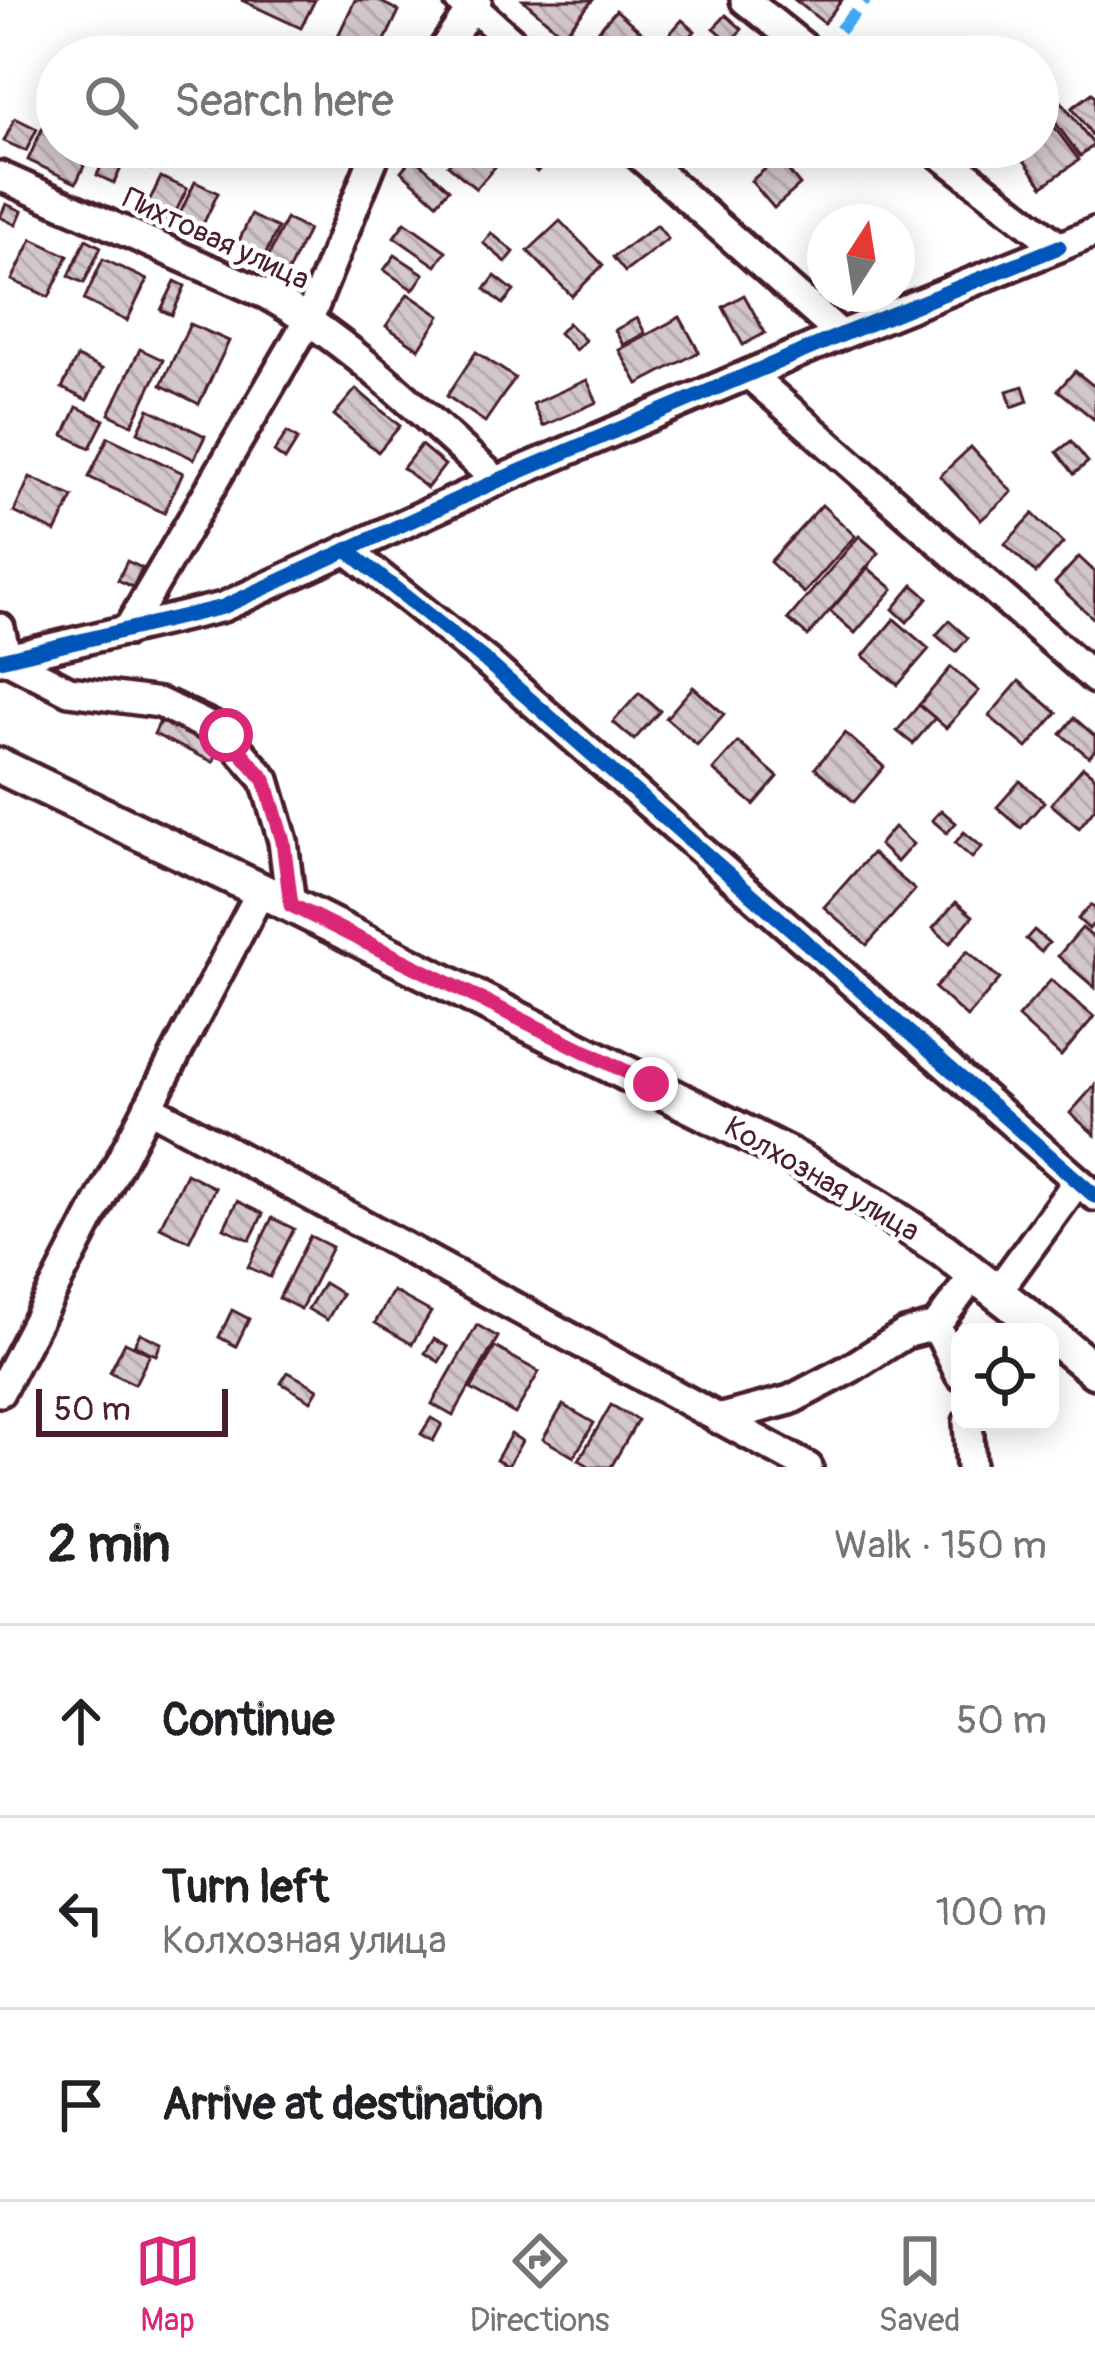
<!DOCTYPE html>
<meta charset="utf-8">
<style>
body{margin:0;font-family:Pangolin,sans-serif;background:#f6f6f6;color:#202124}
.controls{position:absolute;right:36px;bottom:36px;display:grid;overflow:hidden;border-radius:24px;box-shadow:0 6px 30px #0003}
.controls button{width:108px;height:108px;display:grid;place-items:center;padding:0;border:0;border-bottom:3px solid #e0e0e0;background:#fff;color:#202124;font:60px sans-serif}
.compass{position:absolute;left:807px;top:204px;width:108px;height:108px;border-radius:50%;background:#fff;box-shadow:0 6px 30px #0003;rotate:12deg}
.scale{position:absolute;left:36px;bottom:30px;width:192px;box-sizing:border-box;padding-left:12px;border:6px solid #4a1f2b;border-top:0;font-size:33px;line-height:42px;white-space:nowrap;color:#4a1f2b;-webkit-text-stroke:9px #fff;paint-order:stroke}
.stop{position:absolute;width:36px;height:36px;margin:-27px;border:9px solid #db2777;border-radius:50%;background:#fff}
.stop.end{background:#db2777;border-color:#fff;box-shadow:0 3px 12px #0008}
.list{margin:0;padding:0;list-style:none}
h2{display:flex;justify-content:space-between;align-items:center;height:156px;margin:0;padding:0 48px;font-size:51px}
h2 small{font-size:39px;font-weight:400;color:#757577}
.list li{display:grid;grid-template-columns:78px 1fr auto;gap:36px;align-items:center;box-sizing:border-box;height:192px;padding:0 48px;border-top:3px solid #e0e0e0}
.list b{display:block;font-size:45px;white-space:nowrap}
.list p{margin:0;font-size:39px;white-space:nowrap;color:#757577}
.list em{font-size:39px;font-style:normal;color:#757577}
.icon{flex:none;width:66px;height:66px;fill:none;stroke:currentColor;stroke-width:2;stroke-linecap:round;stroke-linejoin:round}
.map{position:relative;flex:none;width:1095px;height:1467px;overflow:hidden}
.search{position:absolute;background:#fff;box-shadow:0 6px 30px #0003;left:36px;right:36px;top:36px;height:132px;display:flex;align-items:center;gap:30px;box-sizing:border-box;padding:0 42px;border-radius:66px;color:#757577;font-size:45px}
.sheet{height:732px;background:#fff}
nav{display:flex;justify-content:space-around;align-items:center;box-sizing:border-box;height:168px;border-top:3px solid #e0e0e0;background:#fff;font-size:33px;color:#757577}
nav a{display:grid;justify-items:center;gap:6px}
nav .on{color:#db2777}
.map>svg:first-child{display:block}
.building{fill:url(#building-back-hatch);stroke:#4a1f2b;stroke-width:3}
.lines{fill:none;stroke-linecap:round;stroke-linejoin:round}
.minor-casing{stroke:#4a1f2b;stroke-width:36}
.major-casing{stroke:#4a1f2b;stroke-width:42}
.minor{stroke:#fff;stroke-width:27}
.major{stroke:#fff;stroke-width:33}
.quiet{stroke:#3fa9f5;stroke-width:12;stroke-dasharray:24 12;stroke-linecap:butt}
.cycleway-casing{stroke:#fff;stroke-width:22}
.cycleway{stroke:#0057b8;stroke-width:15}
.route{stroke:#db2777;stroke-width:15}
.labels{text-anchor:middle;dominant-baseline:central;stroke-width:9;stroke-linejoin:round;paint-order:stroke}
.street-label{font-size:30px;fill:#4a1f2b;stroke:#fff}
</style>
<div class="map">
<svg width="1095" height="1467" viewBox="0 0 1095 1467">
<defs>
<pattern id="building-back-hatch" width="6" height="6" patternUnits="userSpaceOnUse" patternTransform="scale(3)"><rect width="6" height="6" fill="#d2c7cb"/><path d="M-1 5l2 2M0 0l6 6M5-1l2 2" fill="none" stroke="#b6aaae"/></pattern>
</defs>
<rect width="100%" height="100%" fill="#fff"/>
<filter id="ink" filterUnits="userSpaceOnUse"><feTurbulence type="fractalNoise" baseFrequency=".00833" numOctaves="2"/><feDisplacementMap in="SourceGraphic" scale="24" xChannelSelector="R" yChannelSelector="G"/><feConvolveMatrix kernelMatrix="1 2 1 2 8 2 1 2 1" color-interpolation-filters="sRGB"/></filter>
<g filter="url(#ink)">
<g class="building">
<path d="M241 0H315L301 28Z"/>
<path d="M355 0H377L399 11 377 57H328Z"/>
<path d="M523 0H593L563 35Z"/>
<path d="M795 0H842L824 23Z"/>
<path d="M616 10 670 57H589L581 50Z"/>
<path d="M726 15 742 29 730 42 714 28Z"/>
<path d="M682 20 695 31 678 50 665 39Z"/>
<path d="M1054 92 1094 145 1080 156 1040 102Z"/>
<path d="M1092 93 1095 97V139L1072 108Z"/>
<path d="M52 107 57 109V147H93L76 183 28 160Z"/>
<path d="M15 118 37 129 26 151 4 141Z"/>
<path d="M1049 120 1079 160 1043 186 1014 147H1038V128Z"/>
<path d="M110 147H131L114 183 97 175Z"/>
<path d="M136 147H160L150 169 130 160Z"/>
<path d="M463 147H486L501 160 476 189 448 165Z"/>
<path d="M508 147H555L557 149 537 172Z"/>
<path d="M413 157 449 189 437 203 401 171Z"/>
<path d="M778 158 800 185 774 208 751 181Z"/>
<path d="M161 177 187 189 169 226 143 214Z"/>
<path d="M195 182 218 193 197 237 174 226Z"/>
<path d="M6 204 22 211 16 225 0 217Z"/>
<path d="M251 215 278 228 264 258 237 245Z"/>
<path d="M286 219 308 230 285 278 263 268Z"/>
<path d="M560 221 603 265 572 296 528 251Z"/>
<path d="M405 222 446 251 436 266 394 237Z"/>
<path d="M657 225 668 239 625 272 613 257Z"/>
<path d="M491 233 514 252 506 262 483 243Z"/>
<path d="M32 239 68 256 49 297 12 280Z"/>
<path d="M86 239 101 247 84 283 69 276Z"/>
<path d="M395 255 424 274 413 290 384 270Z"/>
<path d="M103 259 147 280 127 321 84 300Z"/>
<path d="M495 276 514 291 503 304 485 289Z"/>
<path d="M175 281 185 286 172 315 161 310Z"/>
<path d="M408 294 440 316 419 349 386 326Z"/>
<path d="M744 295 765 333 743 345 723 307Z"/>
<path d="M680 317 699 352 638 384 619 350Z"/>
<path d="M637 318 645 333 623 345 615 330Z"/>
<path d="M568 323 585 340 576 350 559 333Z"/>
<path d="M190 324 229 341 199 404 161 385Z"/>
<path d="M140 349 163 360 132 425 109 414Z"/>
<path d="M476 352 515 378 485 422 447 396Z"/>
<path d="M77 357 102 369 87 400 62 388Z"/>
<path d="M1075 371 1095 387V420L1058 390Z"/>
<path d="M587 380 597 402 543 426 533 404Z"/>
<path d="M1023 386 1028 401 1012 407 1007 391Z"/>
<path d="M356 389 400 426 378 452 334 415Z"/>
<path d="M77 407 104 420 90 448 64 435Z"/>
<path d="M149 409 205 436 194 459 138 432Z"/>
<path d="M287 432 298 439 285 460 274 452Z"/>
<path d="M108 437 183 473 164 513 89 477Z"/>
<path d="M1071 441 1088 462 1074 474 1057 452Z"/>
<path d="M421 445 445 465 427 488 403 468Z"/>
<path d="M971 447 1012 492 981 520 940 476Z"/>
<path d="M30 477 73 497 56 532 14 512Z"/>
<path d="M822 505 855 536 804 593 770 562Z"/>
<path d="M1033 514 1063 543 1036 573 1005 544Z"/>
<path d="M859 536 879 553 808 636 788 619Z"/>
<path d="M1079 557 1095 572 1094 619 1055 583Z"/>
<path d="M127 561 142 568 133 587 118 580Z"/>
<path d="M868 568 893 589 855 633 830 611Z"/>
<path d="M913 585 928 598 907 622 893 609Z"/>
<path d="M894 619 929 649 898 685 863 656Z"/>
<path d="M949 621 968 638 956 652 936 635Z"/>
<path d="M951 667 979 691 946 728 919 705Z"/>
<path d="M1019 681 1057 713 1027 748 989 716Z"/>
<path d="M693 687 724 714 697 745 666 718Z"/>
<path d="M175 690 234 718 213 762 154 734Z"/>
<path d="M639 693 660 711 634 740 613 722Z"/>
<path d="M919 705 935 718 913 744 897 731Z"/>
<path d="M1074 718 1095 736V750L1089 757 1061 734Z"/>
<path d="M845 733 884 767 854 802 815 768Z"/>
<path d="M738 742 778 777 754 805 713 770Z"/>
<path d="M1083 767 1095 777V808L1079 828 1051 804Z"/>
<path d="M1020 781 1044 802 1021 828 997 807Z"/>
<path d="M941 810 956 823 947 833 932 820Z"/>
<path d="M894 827 913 844 897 862 879 845Z"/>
<path d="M964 832 982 847 972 858 955 843Z"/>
<path d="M872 853 915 890 867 945 824 907Z"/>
<path d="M956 902 973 916 950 943 933 928Z"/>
<path d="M1091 905 1095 909V922L1089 929 1078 919Z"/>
<path d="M1082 928 1095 939V988L1058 956Z"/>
<path d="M1034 930 1049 943 1041 952 1026 939Z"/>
<path d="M967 951 1000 979 967 1017 935 988Z"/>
<path d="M1051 980 1094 1017 1061 1056 1018 1017Z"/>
<path d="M1095 1085V1135L1070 1113Z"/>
<path d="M186 1173 215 1188 189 1241 160 1227Z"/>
<path d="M237 1201 263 1214 250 1240 224 1228Z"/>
<path d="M272 1218 294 1229 270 1277 248 1267Z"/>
<path d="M310 1236 332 1247 301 1309 279 1298Z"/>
<path d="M324 1283 342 1294 327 1320 308 1309Z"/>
<path d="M393 1291 431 1312 412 1344 375 1323Z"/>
<path d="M232 1310 249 1319 236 1346 219 1337Z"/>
<path d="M477 1325 498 1337 453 1416 432 1404Z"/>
<path d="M140 1333 161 1343 156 1355 134 1345Z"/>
<path d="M434 1339 448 1347 439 1362 425 1353Z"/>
<path d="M125 1342 150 1354 135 1384 110 1372Z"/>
<path d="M495 1347 539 1372 515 1414 471 1389Z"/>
<path d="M288 1372 318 1389 311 1401 281 1383Z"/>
<path d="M563 1405 594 1423 574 1457 543 1439Z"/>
<path d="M611 1405 638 1420 611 1467H591L579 1460Z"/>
<path d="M431 1418 442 1424 433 1441 421 1434Z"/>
<path d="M511 1434 522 1441 508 1466 496 1460Z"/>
</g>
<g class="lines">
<g class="minor-casing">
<g id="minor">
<path d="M459 0 472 6 529 57"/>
<path d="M745 0 816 57"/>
<path d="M438 57 477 0"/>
<path d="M630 147 841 335"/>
<path d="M931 147 1059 247 1095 232"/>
<path d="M0 176 267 295C354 344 423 415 497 481"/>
<path d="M751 376 1095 679"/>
<path d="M347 550 486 661 1095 1196"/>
<path d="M0 628 7 659 69 691 160 703 226 735 265 780 283 841 291 905"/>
<path d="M127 631 309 319 378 147"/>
<path d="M0 660 223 607 497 481 841 335 1059 247"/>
<path d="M148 1107 808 1467"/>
<path d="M997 1292 1077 1182"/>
<path d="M960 1375 936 1326 974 1275"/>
<path d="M0 1392 261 891"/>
<path d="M718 1419 790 1400 851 1368 905 1334 936 1326"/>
<path d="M968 1422 971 1467"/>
</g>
</g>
<g class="major-casing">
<g id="major">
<path d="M0 766 291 905 791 1156 878 1207 943 1250 1047 1332"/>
<path d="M1050 1334 1095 1371"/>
</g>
</g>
<use href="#minor" class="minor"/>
<use href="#major" class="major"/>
<path class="quiet" d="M816 57 866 0"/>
<g class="cycleway-casing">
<g id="cycleway">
<path d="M347 550 486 661 1095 1196"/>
<path d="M0 660 223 607 497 481 841 335 1059 247"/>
</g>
</g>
<use href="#cycleway" class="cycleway"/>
</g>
</g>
<g class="lines" filter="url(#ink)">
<path class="route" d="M226 735 265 780 283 841 291 905 651 1084"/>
</g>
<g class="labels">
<g class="street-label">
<text transform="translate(216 239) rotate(25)">Пихтовая улица</text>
<text transform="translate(822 1179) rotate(30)">Колхозная улица</text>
</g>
</g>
</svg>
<div class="controls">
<button><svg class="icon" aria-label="locate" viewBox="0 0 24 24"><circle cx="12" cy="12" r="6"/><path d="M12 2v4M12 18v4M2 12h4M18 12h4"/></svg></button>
</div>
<svg class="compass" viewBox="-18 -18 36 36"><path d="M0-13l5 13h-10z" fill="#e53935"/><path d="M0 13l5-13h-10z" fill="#757577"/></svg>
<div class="scale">50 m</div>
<div class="stop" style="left:226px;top:735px"></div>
<div class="stop end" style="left:651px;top:1084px"></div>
<div class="search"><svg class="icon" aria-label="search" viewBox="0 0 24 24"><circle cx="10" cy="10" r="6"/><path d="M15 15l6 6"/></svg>Search here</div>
</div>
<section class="sheet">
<h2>2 min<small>Walk · 150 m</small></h2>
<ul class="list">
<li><svg class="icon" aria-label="ahead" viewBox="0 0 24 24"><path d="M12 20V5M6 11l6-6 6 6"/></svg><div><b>Continue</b></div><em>50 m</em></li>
<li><svg class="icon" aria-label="left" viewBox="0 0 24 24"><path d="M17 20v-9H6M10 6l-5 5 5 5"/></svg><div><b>Turn left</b><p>Колхозная улица</p></div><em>100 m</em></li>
<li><svg class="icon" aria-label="arrive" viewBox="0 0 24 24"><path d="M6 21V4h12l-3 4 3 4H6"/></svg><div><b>Arrive at destination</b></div></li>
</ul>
</section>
<nav>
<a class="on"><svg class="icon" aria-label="map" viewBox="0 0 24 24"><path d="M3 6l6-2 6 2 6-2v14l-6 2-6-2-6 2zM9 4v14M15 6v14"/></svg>Map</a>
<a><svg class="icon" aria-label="directions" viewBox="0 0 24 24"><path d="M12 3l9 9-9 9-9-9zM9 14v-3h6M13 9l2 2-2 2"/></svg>Directions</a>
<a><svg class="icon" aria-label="saved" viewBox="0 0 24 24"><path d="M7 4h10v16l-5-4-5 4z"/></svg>Saved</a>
</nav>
